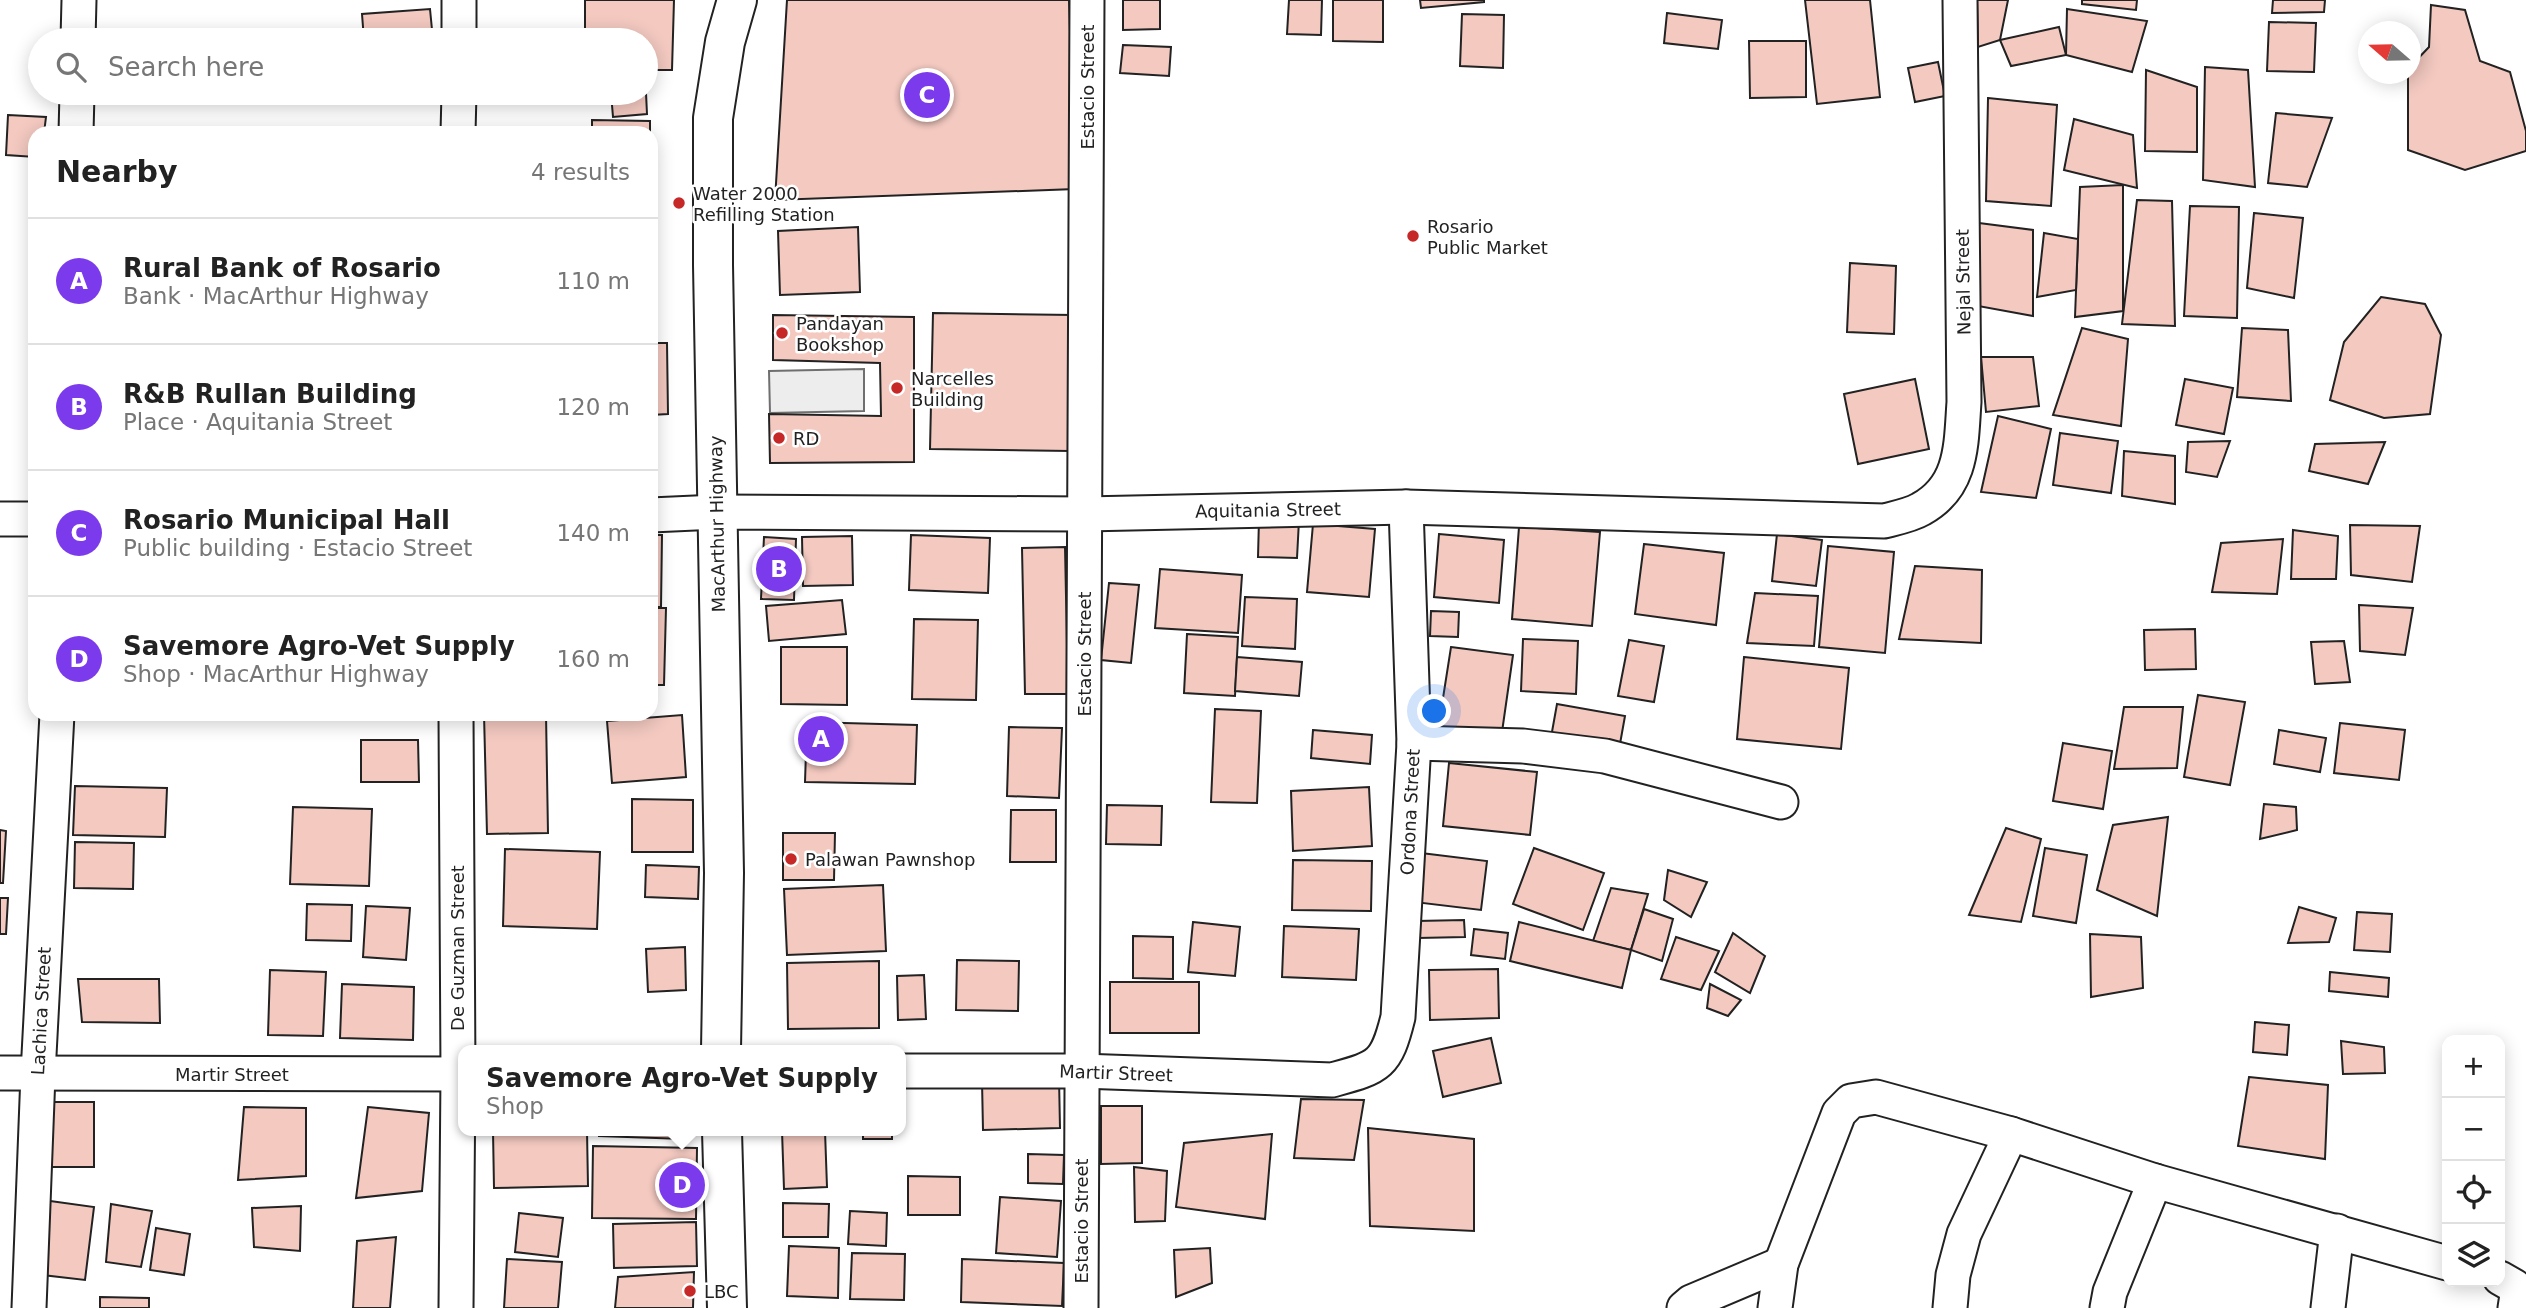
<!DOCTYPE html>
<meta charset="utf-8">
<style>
body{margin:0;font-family:"DejaVu Sans",sans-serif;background:#f6f6f6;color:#222}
.controls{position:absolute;right:21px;bottom:21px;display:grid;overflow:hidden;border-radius:14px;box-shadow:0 4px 18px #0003}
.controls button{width:63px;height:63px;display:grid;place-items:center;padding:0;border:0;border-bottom:2px solid #e0e0e0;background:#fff;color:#222;font:35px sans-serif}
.compass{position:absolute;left:2358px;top:21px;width:63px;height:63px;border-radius:50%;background:#fff;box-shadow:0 4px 18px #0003;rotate:290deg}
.you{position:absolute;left:1435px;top:712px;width:24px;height:24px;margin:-18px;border:5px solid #fff;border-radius:50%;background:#1a73e8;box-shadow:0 0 0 10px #1a73e833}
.badge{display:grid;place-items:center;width:46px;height:46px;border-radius:50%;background:#7c3aed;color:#fff;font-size:23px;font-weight:700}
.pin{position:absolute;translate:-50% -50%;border:4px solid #fff;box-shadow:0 2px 7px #0006}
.popup{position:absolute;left:458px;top:1045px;width:448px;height:91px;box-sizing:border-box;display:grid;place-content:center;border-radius:14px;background:#fff;filter:drop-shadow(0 2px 5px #0005);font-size:23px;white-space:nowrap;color:#767676}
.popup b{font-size:26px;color:#222}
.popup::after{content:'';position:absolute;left:50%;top:100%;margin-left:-14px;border:14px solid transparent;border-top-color:#fff}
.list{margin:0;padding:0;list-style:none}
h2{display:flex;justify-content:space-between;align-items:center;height:91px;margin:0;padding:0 28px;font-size:30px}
h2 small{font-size:23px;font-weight:400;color:#767676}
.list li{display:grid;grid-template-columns:46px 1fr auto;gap:21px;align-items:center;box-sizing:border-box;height:126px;padding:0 28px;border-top:2px solid #e0e0e0}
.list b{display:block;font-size:26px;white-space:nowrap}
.list p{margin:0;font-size:23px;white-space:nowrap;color:#767676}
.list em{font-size:23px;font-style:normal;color:#767676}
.icon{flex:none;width:38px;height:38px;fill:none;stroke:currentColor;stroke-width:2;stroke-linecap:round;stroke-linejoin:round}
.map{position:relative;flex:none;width:2526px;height:1308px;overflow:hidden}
.search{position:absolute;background:#fff;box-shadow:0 4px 18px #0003;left:28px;top:28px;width:630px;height:77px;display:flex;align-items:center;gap:18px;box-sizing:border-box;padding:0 24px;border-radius:38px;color:#767676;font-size:26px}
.panel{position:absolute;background:#fff;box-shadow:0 4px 18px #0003;left:28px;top:126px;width:630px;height:595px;border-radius:21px}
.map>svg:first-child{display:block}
.parking{fill:#ededed;stroke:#6f6f6f;stroke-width:2}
.building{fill:#f3c9c0;stroke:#222;stroke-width:2}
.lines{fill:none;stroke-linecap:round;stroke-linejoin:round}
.street-casing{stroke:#222;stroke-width:37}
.highway-casing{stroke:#222;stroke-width:42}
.street{stroke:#fff;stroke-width:33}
.highway{stroke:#fff;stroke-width:38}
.poi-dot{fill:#c62828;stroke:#fff;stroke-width:2.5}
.labels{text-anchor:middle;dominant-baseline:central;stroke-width:5;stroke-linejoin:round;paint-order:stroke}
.street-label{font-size:18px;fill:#222;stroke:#fff}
.poi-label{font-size:18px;fill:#222;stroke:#fff;text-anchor:start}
</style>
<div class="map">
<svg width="2526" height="1308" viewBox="0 0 2526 1308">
<rect width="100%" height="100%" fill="#fff"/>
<path class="parking" d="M864 369V411L770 413 769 371Z"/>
<g class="building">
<path d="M585 0H674L672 70H646V40H585Z"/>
<path d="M787 0H1069L1075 189 775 200Z"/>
<path d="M1123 0H1160V29L1123 30Z"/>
<path d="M1289 0H1322L1321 35 1287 34Z"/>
<path d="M1333 0H1383V42L1333 41Z"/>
<path d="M1420 0H1484V2L1421 8Z"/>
<path d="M1805 0H1870L1880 97 1817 104Z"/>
<path d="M1977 0H2008L2000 40 1978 47Z"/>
<path d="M2082 0H2137L2136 10 2082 4Z"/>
<path d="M2273 0H2325L2324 12 2272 13Z"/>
<path d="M2431 5 2465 10 2480 61 2510 72 2526 131V151L2465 170 2408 150V74H2410V67L2429 47Z"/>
<path d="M430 9 433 40H364L362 14Z"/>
<path d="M2067 9 2147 21 2132 72 2066 55Z"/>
<path d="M1667 13 1722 20 1718 49 1664 43Z"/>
<path d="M1462 14 1504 15 1503 68 1460 66Z"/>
<path d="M2269 22 2316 23 2314 72 2267 71Z"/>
<path d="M2059 27 2066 55 2011 66 2000 40Z"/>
<path d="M1749 41H1806V97L1750 98Z"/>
<path d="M1123 45 1171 47 1169 76 1120 73Z"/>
<path d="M1938 62 1945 96 1915 102 1908 68Z"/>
<path d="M2205 67 2248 70 2255 187 2203 180Z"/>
<path d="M2146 70 2197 87V152L2145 151Z"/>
<path d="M611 93H646L647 114 613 117Z"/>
<path d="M1988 98 2057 105 2051 206 1986 201Z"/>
<path d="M2276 113 2332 118 2307 187 2268 183Z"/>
<path d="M8 115 46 117 44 133H35V157L6 155Z"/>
<path d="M2074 119 2133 135 2137 188 2064 170Z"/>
<path d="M592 120 650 121V133H592Z"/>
<path d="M2123 185V311L2075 317 2080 187Z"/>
<path d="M2137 200 2172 201 2175 326 2122 324Z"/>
<path d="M2190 206 2239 207 2237 318 2184 316Z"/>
<path d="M2254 213 2303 218 2294 298 2247 288Z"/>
<path d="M1979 223 2033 230V316L1978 306Z"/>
<path d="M858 227 860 292 780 295 778 231Z"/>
<path d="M2044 233 2078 239 2076 290 2037 297Z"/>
<path d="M1850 263 1896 266 1894 334 1847 332Z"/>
<path d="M2381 297 2425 304 2441 335 2430 414 2384 418 2330 400 2344 342Z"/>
<path d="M933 313 1073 315 1070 451 930 449Z"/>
<path d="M773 315 914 317V462L770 463 769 414 881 416 880 363 773 360Z"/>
<path d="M2082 328 2128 339 2121 426 2053 415Z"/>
<path d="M2242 328 2288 330 2291 401 2237 397Z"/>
<path d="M651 343H667L668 414 651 415Z"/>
<path d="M1981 357H2033L2039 406 1986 412Z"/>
<path d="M1915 379 1929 449 1858 464 1844 394Z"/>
<path d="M2185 379 2233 388 2224 434 2176 425Z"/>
<path d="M1998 416 2051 429 2036 498 1981 492Z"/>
<path d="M2060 433 2118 441 2111 493 2053 485Z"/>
<path d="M2230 441 2217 477 2186 472 2188 442Z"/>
<path d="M2385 442 2368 484 2309 471 2315 444Z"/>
<path d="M2124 451 2175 456V504L2122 496Z"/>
<path d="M1259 519 1299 520 1297 558 1258 557Z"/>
<path d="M1313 524 1375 529 1369 597 1307 592Z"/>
<path d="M2350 525 2420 526 2412 582 2351 575Z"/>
<path d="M1519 527 1600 532 1592 626 1512 619Z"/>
<path d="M2293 530 2338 536 2336 579H2291Z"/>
<path d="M1439 534 1504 540 1499 603 1434 597Z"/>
<path d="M1777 534 1822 540 1816 586 1772 581Z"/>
<path d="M651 535H662L661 607H651Z"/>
<path d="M911 535 990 538 988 593 909 590Z"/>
<path d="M852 536 853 585 803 586 802 537Z"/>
<path d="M764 537 796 539 794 600 761 599Z"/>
<path d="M2283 539 2277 594 2212 592 2221 543Z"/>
<path d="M1644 544 1724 553 1716 625 1635 614Z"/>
<path d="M1828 546 1894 552 1885 653 1819 647Z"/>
<path d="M1065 547 1068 694H1025L1022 548Z"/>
<path d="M1915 566 1982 570 1981 643 1899 639Z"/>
<path d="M1160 569 1242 575 1238 633 1155 628Z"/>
<path d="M1109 583 1139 585 1131 663 1101 660Z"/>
<path d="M1755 593 1818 596 1814 646 1747 643Z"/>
<path d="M1245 597 1297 599 1295 649 1242 646Z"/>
<path d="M842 600 846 634 769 641 766 606Z"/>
<path d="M2359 605 2413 608 2405 655 2360 651Z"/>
<path d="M651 608H666L664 685H651Z"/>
<path d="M1431 611 1459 612 1458 637 1430 636Z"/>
<path d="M914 619 978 620 976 700 912 699Z"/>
<path d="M2195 629 2196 669 2145 670 2144 630Z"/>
<path d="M1187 634 1238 637 1235 696 1184 693Z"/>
<path d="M1523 639 1578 641 1576 694 1521 691Z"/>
<path d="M1629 640 1664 646 1654 702 1618 696Z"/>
<path d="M2344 641 2350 682 2315 684 2311 642Z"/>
<path d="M781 647H847V705L781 704Z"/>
<path d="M1451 647 1513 655 1501 739 1438 730Z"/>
<path d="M1237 657 1302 662 1299 696 1235 691Z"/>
<path d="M1744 657 1849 668 1841 749 1737 739Z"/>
<path d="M2198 695 2245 702 2230 785 2184 777Z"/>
<path d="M1557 704 1625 716 1618 755 1550 743Z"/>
<path d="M2124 707H2183L2177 768 2114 769Z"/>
<path d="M1215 709 1261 711 1257 803 1211 802Z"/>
<path d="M484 714H546L548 833 487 834Z"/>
<path d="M682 715 686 777 612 783 607 721Z"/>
<path d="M807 722 917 725 915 784 805 782Z"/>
<path d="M2340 723 2405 730 2399 780 2334 773Z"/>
<path d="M1009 727 1062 728 1059 798 1007 796Z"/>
<path d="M1313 730 1372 735 1370 764 1311 758Z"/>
<path d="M2279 730 2326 738 2320 772 2274 764Z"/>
<path d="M361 740H418L419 782H361Z"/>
<path d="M2063 743 2112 751 2103 809 2053 801Z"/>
<path d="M1449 763 1537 772 1530 835 1443 826Z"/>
<path d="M75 786 167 788 165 837 73 835Z"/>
<path d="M1369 787 1372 846 1293 851 1291 791Z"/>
<path d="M632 799 693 800V852H632Z"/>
<path d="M2264 804 2296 807 2297 830 2260 839Z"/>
<path d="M1107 805 1162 806 1161 845 1106 844Z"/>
<path d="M293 807 372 809 369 886 290 884Z"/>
<path d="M1011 810H1056V862H1010Z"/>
<path d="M2168 817 2157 916 2097 890 2113 825Z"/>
<path d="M2006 828 2041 839 2021 922 1969 915Z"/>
<path d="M0 830 6 831 3 883H0Z"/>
<path d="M783 833H835L834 880H783Z"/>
<path d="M75 842 134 843 133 889 74 888Z"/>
<path d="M1534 848 1604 873 1583 930 1513 904Z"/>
<path d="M2045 848 2087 855 2076 923 2033 916Z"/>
<path d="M505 849 600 852 597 929 503 926Z"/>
<path d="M1421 853 1487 861 1481 910 1414 902Z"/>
<path d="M1293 860 1372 861 1371 911 1292 910Z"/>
<path d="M646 865 699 867 698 899 645 897Z"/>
<path d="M1668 870 1707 882 1691 917 1664 900Z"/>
<path d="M883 885 886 951 787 955 784 889Z"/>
<path d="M1611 888 1648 894 1631 950 1593 941Z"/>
<path d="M0 898H8L6 934H0Z"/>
<path d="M307 904 352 905 351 941 306 940Z"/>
<path d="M366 906 410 908 406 960 363 957Z"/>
<path d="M2299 907 2336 918 2329 942 2288 943Z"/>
<path d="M1644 909 1673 919 1662 961 1631 950Z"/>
<path d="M2357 912 2392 914 2390 952 2354 950Z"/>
<path d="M1464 920 1465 937 1418 938 1417 921Z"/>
<path d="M1193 922 1240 927 1235 976 1188 972Z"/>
<path d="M1519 922 1631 950 1622 988 1510 961Z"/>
<path d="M1284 926 1359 929 1356 980 1282 977Z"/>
<path d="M1474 929 1508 933 1505 959 1471 955Z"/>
<path d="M1733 933 1765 956 1750 993 1715 972Z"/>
<path d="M2090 934 2141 937 2143 988 2091 997Z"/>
<path d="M1133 936 1173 937V979L1133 978Z"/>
<path d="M1676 937 1719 951 1701 990 1661 979Z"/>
<path d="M685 947 686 990 648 992 646 949Z"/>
<path d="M957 960 1019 961 1018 1011 956 1010Z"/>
<path d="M879 961V1028L788 1029 787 963Z"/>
<path d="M1498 969 1499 1018 1430 1020 1429 970Z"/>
<path d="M270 970 326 972 323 1036 268 1035Z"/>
<path d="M2330 972 2389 978 2388 997 2329 991Z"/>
<path d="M924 975 926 1019 898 1020 897 976Z"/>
<path d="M78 979H159L160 1023 82 1022Z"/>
<rect x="1110" y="982" width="89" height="51"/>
<path d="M342 984 414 987 413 1040 340 1038Z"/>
<path d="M1710 984 1741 1000 1728 1016 1707 1008Z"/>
<path d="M2255 1022 2289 1025 2287 1055 2253 1052Z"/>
<path d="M1491 1038 1501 1083 1443 1097 1433 1051Z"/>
<path d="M2341 1041 2384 1047 2385 1073 2343 1074Z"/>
<path d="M2249 1077 2328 1085 2325 1159 2238 1146Z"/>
<path d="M1059 1078 1060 1128 983 1130 982 1081Z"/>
<path d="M1301 1099 1364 1100 1354 1160 1294 1158Z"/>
<rect x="45" y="1102" width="49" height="65"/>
<path d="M1101 1106H1142V1163L1101 1164Z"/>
<path d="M244 1107 306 1108V1176L238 1180Z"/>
<path d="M368 1107 429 1113 422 1191 356 1198Z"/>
<path d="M1368 1128 1474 1139V1231L1370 1226Z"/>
<path d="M493 1131H587L588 1186 494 1188Z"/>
<path d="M599 1131H685L684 1139 599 1136Z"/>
<path d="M782 1131H825L827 1187 784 1189Z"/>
<rect x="863" y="1131" width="29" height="8"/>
<path d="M1272 1134 1265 1219 1176 1207 1184 1143Z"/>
<path d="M593 1146 697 1148 696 1219 592 1218Z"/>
<path d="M1028 1154 1064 1155 1063 1184 1028 1183Z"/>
<path d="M1134 1167 1167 1171 1165 1221 1135 1222Z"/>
<path d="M908 1176 960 1177V1215H908Z"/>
<path d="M1000 1197 1061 1201 1057 1257 996 1253Z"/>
<path d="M43 1200 94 1207 85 1280 34 1274Z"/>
<path d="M783 1203 829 1204 828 1237H783Z"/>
<path d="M111 1204 152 1211 141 1267 106 1262Z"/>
<path d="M301 1206 300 1251 254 1247 252 1208Z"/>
<path d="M850 1211 887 1213 886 1246 848 1244Z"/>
<path d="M519 1213 563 1218 558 1257 515 1252Z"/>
<path d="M696 1222 697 1266 614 1268 613 1224Z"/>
<path d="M156 1228 190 1234 184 1275 150 1270Z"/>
<path d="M396 1237 390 1308H353L357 1241Z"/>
<path d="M789 1246 839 1248 838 1298 787 1296Z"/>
<path d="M1210 1248 1212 1283 1176 1297 1174 1250Z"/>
<path d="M852 1253 905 1254 904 1300 850 1299Z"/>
<path d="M507 1259 562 1262 558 1308H504Z"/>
<path d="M962 1259 1064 1263 1062 1306 961 1302Z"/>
<path d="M694 1272 693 1308H615L618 1277Z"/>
<path d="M100 1297 149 1298V1308H100Z"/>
</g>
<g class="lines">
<g class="street-casing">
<g id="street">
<path d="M78 40 79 0"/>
<path d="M459 40V0"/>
<path d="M76 133 77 93"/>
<path d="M458 133 459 93"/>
<path d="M651 515 717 512 1085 514 1406 507 1884 521C1896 518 1911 515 1921 509 1963 486 1961 444 1964 402L1960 0"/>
<path d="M0 519H35"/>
<path d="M1414 743 1523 746 1605 756 1781 802"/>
<path d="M901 1071H1081L1332 1080C1379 1067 1386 1066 1398 1017L1414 743 1406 507"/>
<path d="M0 1073 463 1074"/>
<path d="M2500 1278 2514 1286 2517 1295 2515 1308"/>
<path d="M29 1308 38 1074 57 714"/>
<path d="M456 1308 458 1074 456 714"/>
<path d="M1081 1308 1087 0"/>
<path d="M1684 1308 1691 1302 1781 1264"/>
<path d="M1775 1308 1781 1264 1839 1113 1851 1101 1876 1097 2011 1134 2155 1181 2447 1263"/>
<path d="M1950 1308 1953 1275 1964 1234 2011 1134"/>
<path d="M2107 1308 2110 1292 2155 1181"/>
<path d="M2328 1308 2337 1231"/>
</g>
</g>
<g class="highway-casing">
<g id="highway">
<path d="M721 1050 724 873 713 265V118L725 42 737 0"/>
<path d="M722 1131 727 1308"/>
</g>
</g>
<use href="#street" class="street"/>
<use href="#highway" class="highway"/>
</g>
<g class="poi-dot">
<circle cx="679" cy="203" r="7"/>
<circle cx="1413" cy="236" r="7"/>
<circle cx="782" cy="333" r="7"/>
<circle cx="897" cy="388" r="7"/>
<circle cx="779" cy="438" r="7"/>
<circle cx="791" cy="859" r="7"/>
<circle cx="690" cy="1291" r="7"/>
</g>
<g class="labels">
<g class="street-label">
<text transform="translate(1087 87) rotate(-90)">Estacio Street</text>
<text transform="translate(1963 282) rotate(-91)">Nejal Street</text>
<text transform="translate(1268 510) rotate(-1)">Aquitania Street</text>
<text transform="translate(717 524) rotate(-91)">MacArthur Highway</text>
<text transform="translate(1084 654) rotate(-90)">Estacio Street</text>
<text transform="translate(1410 812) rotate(-87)">Ordona Street</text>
<text transform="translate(457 948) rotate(-90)">De Guzman Street</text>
<text transform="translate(41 1011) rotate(-87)">Lachica Street</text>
<text transform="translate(1116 1073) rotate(2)">Martir Street</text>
<text x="232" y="1074">Martir Street</text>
<text transform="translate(1081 1221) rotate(-90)">Estacio Street</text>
</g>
<g class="poi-label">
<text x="693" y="193">Water 2000<tspan x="693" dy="21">Refilling Station</tspan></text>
<text x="1427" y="226">Rosario<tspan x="1427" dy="21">Public Market</tspan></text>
<text x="796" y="323">Pandayan<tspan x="796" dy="21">Bookshop</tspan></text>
<text x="911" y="378">Narcelles<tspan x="911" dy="21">Building</tspan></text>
<text x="793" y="438">RD</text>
<text x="805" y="859">Palawan Pawnshop</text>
<text x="704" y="1291">LBC</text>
</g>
</g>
</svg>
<div class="controls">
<button>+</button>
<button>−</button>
<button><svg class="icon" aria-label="locate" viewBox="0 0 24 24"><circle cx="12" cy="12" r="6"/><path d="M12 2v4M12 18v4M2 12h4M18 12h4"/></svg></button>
<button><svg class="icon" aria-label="layers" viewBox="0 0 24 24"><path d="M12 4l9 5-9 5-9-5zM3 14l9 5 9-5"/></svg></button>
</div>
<svg class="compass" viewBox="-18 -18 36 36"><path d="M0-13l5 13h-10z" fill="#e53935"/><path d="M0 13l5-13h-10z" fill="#767676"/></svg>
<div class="you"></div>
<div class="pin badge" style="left:821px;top:739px">A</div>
<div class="pin badge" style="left:779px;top:569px">B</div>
<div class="pin badge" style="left:927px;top:95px">C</div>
<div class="pin badge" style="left:682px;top:1185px">D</div>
<div class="popup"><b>Savemore Agro-Vet Supply</b>Shop</div>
<div class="search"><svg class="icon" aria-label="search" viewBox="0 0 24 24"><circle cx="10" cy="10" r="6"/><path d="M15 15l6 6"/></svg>Search here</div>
<section class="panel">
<h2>Nearby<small>4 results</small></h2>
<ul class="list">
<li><span class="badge">A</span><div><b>Rural Bank of Rosario</b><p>Bank · MacArthur Highway</p></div><em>110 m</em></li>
<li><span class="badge">B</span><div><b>R&amp;B Rullan Building</b><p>Place · Aquitania Street</p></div><em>120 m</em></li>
<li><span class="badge">C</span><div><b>Rosario Municipal Hall</b><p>Public building · Estacio Street</p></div><em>140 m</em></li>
<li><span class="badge">D</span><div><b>Savemore Agro-Vet Supply</b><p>Shop · MacArthur Highway</p></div><em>160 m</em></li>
</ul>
</section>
</div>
